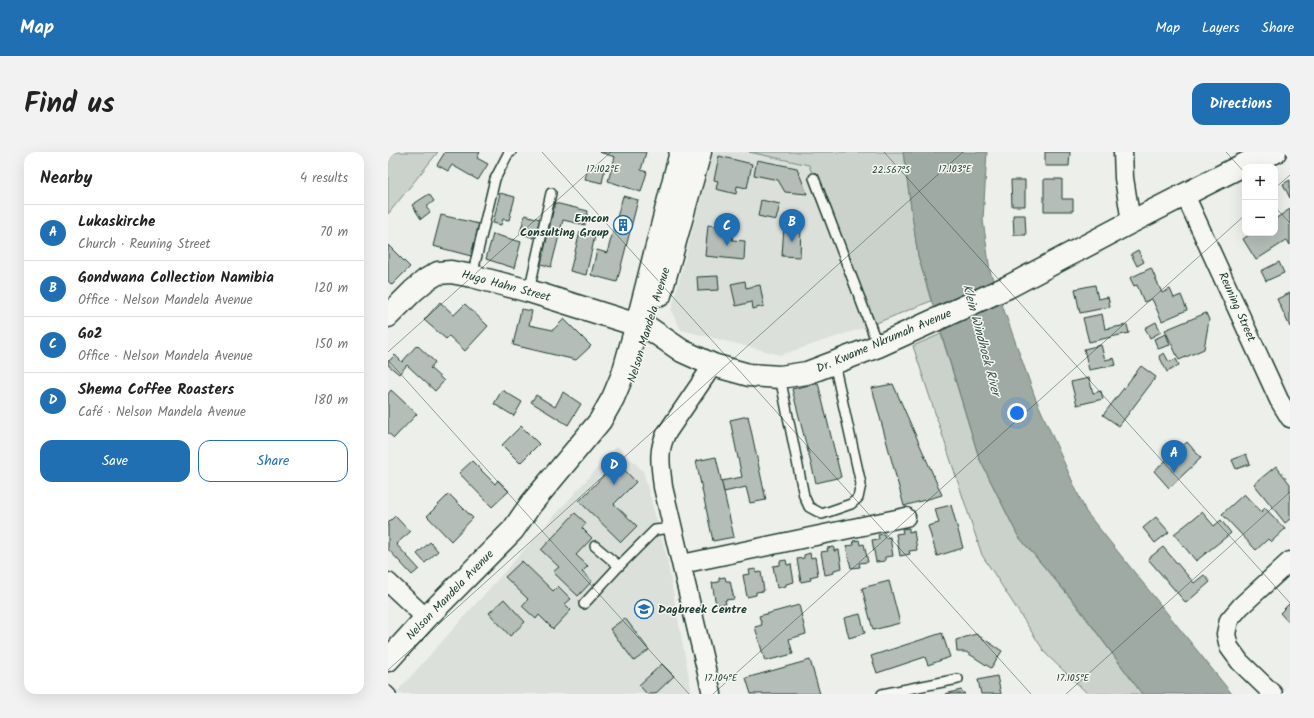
<!DOCTYPE html>
<meta charset="utf-8">
<style>
body{margin:0;font-family:Kalam,sans-serif;background:#f2f2f2;color:#222}
.controls{position:absolute;right:12px;top:12px;display:grid;overflow:hidden;border-radius:8px;box-shadow:0 4px 16px #0002}
.controls button{width:36px;height:36px;display:grid;place-items:center;padding:0;border:0;border-bottom:1px solid #e0e0e0;background:#fff;color:#222;font:20px sans-serif}
.you{position:absolute;left:629px;top:261px;width:14px;height:14px;margin:-10px;border:3px solid #fff;border-radius:50%;background:#1a73e8;box-shadow:0 0 0 6px #1a73e833}
.badge{display:grid;place-items:center;width:26px;height:26px;border-radius:50%;background:#1f6fb2;color:#fff;font-size:13px;font-weight:700}
.pin{position:absolute;translate:-50% -33px;filter:drop-shadow(0 1px 2px #0008)}
.pin::after{content:'';position:absolute;top:21px;width:14px;height:12px;background:inherit;clip-path:polygon(0 0,100% 0,50% 100%)}
.list{margin:0;padding:0;list-style:none}
h2{display:flex;justify-content:space-between;align-items:center;height:52px;margin:0;padding:0 16px;font-size:17px}
h2 small{font-size:13px;font-weight:400;color:#767676}
.list li{display:grid;grid-template-columns:26px 1fr auto;gap:12px;align-items:center;box-sizing:border-box;height:56px;padding:0 16px;border-top:1px solid #e0e0e0}
.list b{display:block;font-size:15px;white-space:nowrap}
.list p{margin:0;font-size:13px;white-space:nowrap;color:#767676}
.list em{font-size:13px;font-style:normal;color:#767676}
.actions{display:flex;gap:8px;padding:12px 16px}
.actions a{flex:1;padding:9px 0;border:1px solid #1f6fb2;border-radius:12px;text-align:center;font-size:14px;color:#1f6fb2}
.actions .main{background:#1f6fb2;color:#fff}
.map{position:relative;flex:none;width:902px;height:542px;overflow:hidden;border-radius:12px}
header{display:flex;align-items:center;gap:24px;box-sizing:border-box;height:56px;padding:0 20px;background:#1f6fb2;color:#fff}
header strong{font-size:19px}
nav{display:flex;gap:22px;margin-inline-start:auto;font-size:14px}
.intro{display:flex;align-items:center;justify-content:space-between;box-sizing:border-box;height:96px;padding:0 24px}
h1{margin:0;font-size:28px}
.button{padding:10px 18px;border-radius:12px;background:#1f6fb2;color:#fff;font-size:14px;font-weight:700}
main{display:flex;gap:24px;padding:0 24px}
aside{flex:1;background:#fff;border-radius:12px;box-shadow:0 4px 16px #0002}
.map>svg:first-child{display:block}
.built{fill:#dce0db}
.green{fill:#cbd2cc;stroke:#758880}
.water{fill:#9faaa4;stroke:#6c7e77}
.building{fill:#b4bdb8;stroke:#1f3d34}
.lines{fill:none;stroke-linecap:round;stroke-linejoin:round}
.service-casing{stroke:#1f3d34;stroke-width:12}
.minor-casing{stroke:#1f3d34;stroke-width:21}
.tertiary-casing{stroke:#1f3d34;stroke-width:25}
.secondary-casing{stroke:#1f3d34;stroke-width:25}
.service{stroke:#f6f6f2;stroke-width:9}
.minor{stroke:#f6f6f2;stroke-width:18}
.tertiary{stroke:#f6f6f2;stroke-width:22}
.secondary{stroke:#f6f6f2;stroke-width:22}
.ticks{fill:none;stroke:#1f3d34;stroke-width:1;stroke-opacity:0.45}
.labels{text-anchor:middle;dominant-baseline:central;stroke-width:3;stroke-linejoin:round;paint-order:stroke}
.poi-label{font-size:12px;font-weight:bold;fill:#1f3d34;stroke:#f6f6f2;text-anchor:end}
.street-label{font-size:12px;fill:#1f3d34;stroke:#f6f6f2}
.water-label{font-size:13px;font-style:italic;fill:#3f5850;stroke:#f6f6f2}
.ticks-label{font-size:10px;text-anchor:middle;fill:#1f3d34;stroke:#f6f6f2;stroke-width:3;stroke-linejoin:round;paint-order:stroke}
</style>
<header>
<strong>Map</strong>
<nav><a>Map</a><a>Layers</a><a>Share</a></nav>
</header>
<div class="intro"><h1>Find us</h1><a class="button">Directions</a></div>
<main>
<aside>
<h2>Nearby<small>4 results</small></h2>
<ul class="list">
<li><span class="badge">A</span><div><b>Lukaskirche</b><p>Church · Reuning Street</p></div><em>70 m</em></li>
<li><span class="badge">B</span><div><b>Gondwana Collection Namibia</b><p>Office · Nelson Mandela Avenue</p></div><em>120 m</em></li>
<li><span class="badge">C</span><div><b>Go2</b><p>Office · Nelson Mandela Avenue</p></div><em>150 m</em></li>
<li><span class="badge">D</span><div><b>Shema Coffee Roasters</b><p>Café · Nelson Mandela Avenue</p></div><em>180 m</em></li>
</ul>
<div class="actions"><a class="main">Save</a><a>Share</a></div>
</aside>
<div class="map">
<svg width="902" height="542" viewBox="0 0 902 542">
<rect width="100%" height="100%" fill="#edefea"/>
<filter id="ink" filterUnits="userSpaceOnUse"><feTurbulence type="fractalNoise" baseFrequency=".025" numOctaves="2"/><feDisplacementMap in="SourceGraphic" scale="8" xChannelSelector="R" yChannelSelector="G"/><feConvolveMatrix kernelMatrix="1 2 1 2 8 2 1 2 1" color-interpolation-filters="sRGB"/></filter>
<g filter="url(#ink)">
<g class="built">
<path d="M325 0H361L421 13 481 174 393 203 293 178 283 159Z"/>
<path d="M229 294 255 319 278 402 304 542H7Z"/>
</g>
<g class="green">
<path d="M0 0H50L0 62Z"/>
<path d="M361 0H515L530 104 543 149 481 174 421 13Z"/>
<path d="M553 182 591 306 630 384 688 453 754 542H700L658 502 594 403 525 194Z"/>
</g>
<path class="water" d="M515 0H599L595 68 602 119 647 245 698 360 844 542H754L689 453 630 384 591 306 530 104Z"/>
<g class="building">
<path d="M57 0H92L89 6 100 12 90 28 64 13 60 19 49 13Z"/>
<path d="M211 0H258L253 18 259 20 253 40 220 29 227 5Z"/>
<path d="M657 0H682L681 14H657Z"/>
<path d="M331 4 364 12 359 36 349 34 348 42 328 37 330 29 326 28Z"/>
<path d="M369 8 409 16 419 42 397 40 390 28 366 23Z"/>
<path d="M201 12 217 16 214 31 197 27Z"/>
<path d="M656 27H674V47H685V59H656Z"/>
<path d="M623 28H637V54H624Z"/>
<path d="M902 28V46L895 32Z"/>
<path d="M112 41 127 45 121 68 115 67 113 73 105 71Z"/>
<path d="M41 42 46 49 38 55 42 60 33 67 24 53Z"/>
<path d="M235 44 250 48 229 130 203 123 209 98 219 101Z"/>
<path d="M373 48 392 52 388 68 370 64Z"/>
<path d="M167 51 200 59 197 73 175 68 163 115 153 112Z"/>
<path d="M902 57V93L899 88 868 108 855 87 864 81H887V67Z"/>
<path d="M53 63 91 72 83 104 45 94Z"/>
<path d="M137 63 152 67 146 86 132 81Z"/>
<path d="M625 63H637L638 83H626Z"/>
<path d="M320 73 346 76 344 88 357 89 356 108 317 104Z"/>
<path d="M396 74 413 75 412 105 394 104Z"/>
<path d="M192 80 207 84 198 123 182 119Z"/>
<path d="M105 82 133 90 126 116 98 107Z"/>
<path d="M0 93 22 115 4 133 0 129Z"/>
<path d="M750 98 756 110 749 114 743 102Z"/>
<path d="M891 110 896 121 878 129 873 119Z"/>
<path d="M763 116 774 141 782 137 786 146 793 143 799 158 774 169 764 147 756 150 749 133 746 134 742 126Z"/>
<path d="M330 124 331 138 310 139 309 125Z"/>
<path d="M357 129 358 136 372 133 376 154 365 157 364 150 348 154 343 132Z"/>
<path d="M707 133 710 147 720 145 722 155 692 161 687 137Z"/>
<path d="M902 141V175L889 147Z"/>
<path d="M52 150 66 163 77 152 100 174 77 199 61 184 58 187 36 168Z"/>
<path d="M133 157 144 159 141 173 165 178 176 167 203 194 188 208 125 193Z"/>
<path d="M818 161 821 168 816 197 791 208 777 178Z"/>
<path d="M714 162 717 177 739 173 741 181 701 190 695 166Z"/>
<path d="M768 170 773 180 762 186 757 176Z"/>
<path d="M778 182 782 193 770 197 766 187Z"/>
<path d="M29 193 47 210 42 216 56 229 47 239 19 213 11 222 0 213V210L7 203 14 210Z"/>
<path d="M713 193 717 208 726 206 728 213 701 218 696 197Z"/>
<path d="M776 201 781 210 788 207 791 213 779 220 771 204Z"/>
<path d="M753 214 768 225 731 274 715 263Z"/>
<path d="M701 226 705 241 713 239 715 247 689 253 683 230Z"/>
<path d="M430 231 453 325 428 331 404 237Z"/>
<path d="M505 232 554 343 516 354 484 236Z"/>
<path d="M3 238 29 262 6 286 0 281V242Z"/>
<path d="M114 238 134 250 126 264 106 252Z"/>
<path d="M175 240 193 252 180 273 143 250 148 243 167 255Z"/>
<path d="M360 264 378 348 362 351 358 335 336 340 333 329 354 325 342 268Z"/>
<path d="M133 274 151 292 132 311 114 293Z"/>
<path d="M799 290 813 306 781 336 766 319Z"/>
<path d="M858 302 862 312 848 317 844 308Z"/>
<path d="M328 305 346 385 325 389 308 309Z"/>
<path d="M84 309 107 332 110 328 121 339 104 355 71 321Z"/>
<path d="M229 310 248 330 226 352 249 374 233 390 191 349Z"/>
<path d="M888 314 902 332V367L897 371 866 332Z"/>
<path d="M61 342 85 366 63 389 39 364Z"/>
<path d="M856 342 873 360 877 356 897 377 883 390 880 387 868 398 834 362Z"/>
<path d="M563 353 575 396 549 404 540 374 551 371 547 357Z"/>
<path d="M814 360 826 374 833 368 843 381 808 409 786 382Z"/>
<path d="M187 361 198 371 194 376 204 386 188 403 200 414 194 420 204 429 190 444 165 420 171 415 153 398Z"/>
<path d="M7 364 22 380 8 392 31 417 24 423 0 397V371Z"/>
<path d="M768 365 781 380 767 391 755 376Z"/>
<path d="M521 376V380L526 379 529 398 521 399 522 402 512 404 508 382 515 381 514 377Z"/>
<path d="M496 382 497 386 502 385 505 404 497 405V409L488 410 484 388 491 387 490 383Z"/>
<path d="M471 388 472 393 476 392 480 410 471 411 472 415 463 416 458 394 466 393 465 389Z"/>
<path d="M42 390 50 399 37 411 29 402Z"/>
<path d="M446 395V399L451 398 454 416 446 418V421L437 423 433 400 440 399 439 396Z"/>
<path d="M775 395 806 431 816 423 822 430 798 451 760 407Z"/>
<path d="M422 401 423 406 427 405 430 423 422 425 423 428 413 430 409 407 416 406V403Z"/>
<path d="M398 408 399 413 403 412 406 430 398 432V434L389 436 385 414 392 413V409Z"/>
<path d="M134 409 165 439 170 434 183 447 177 452 183 458 165 477 151 463 148 467 134 454 140 447 117 425Z"/>
<path d="M368 417V421L373 420 376 439 368 440V443L359 445 355 423 362 422 361 418Z"/>
<path d="M337 425 338 429H342L346 447 337 448 338 452 328 453 324 431 331 430V426Z"/>
<path d="M501 429 512 471 485 478 474 436Z"/>
<path d="M116 447 137 470 122 484 101 461Z"/>
<path d="M902 451V472L892 461Z"/>
<path d="M411 453 418 482 401 487 405 502 377 509 367 475 374 473 371 464Z"/>
<path d="M472 462 477 481 461 486 456 466Z"/>
<path d="M237 466 261 498 246 509 222 477Z"/>
<path d="M554 481 562 505 540 513 537 505 489 521 483 504Z"/>
<path d="M588 482 614 499 603 516 578 500H569L568 488Z"/>
<path d="M422 508 432 542H363L358 526Z"/>
<path d="M274 512 286 524 267 542H259L251 533Z"/>
<path d="M609 524 613 542H593L590 528Z"/>
<path d="M573 538 577 542H557Z"/>
</g>
<g class="lines">
<g class="service-casing">
<g id="service">
<path d="M426 26 490 194"/>
<path d="M84 124 107 27 120 2 123 0"/>
<path d="M141 139 163 41"/>
<path d="M392 225 416 344 421 355 434 362 463 352 470 346 473 332 446 211"/>
<path d="M207 394 231 414"/>
<path d="M196 452 231 414 267 378 285 376"/>
<path d="M0 539 3 542"/>
<path d="M494 542 570 527"/>
</g>
</g>
<g class="minor-casing">
<g id="minor">
<path d="M735 0 736 26 743 70"/>
<path d="M797 43 891 248 902 266"/>
<path d="M294 412 518 365"/>
<path d="M0 430 38 466"/>
<path d="M324 542 275 335C273 315 269 300 278 282L325 213"/>
<path d="M885 542 852 510 841 495 838 482 841 468 853 454 902 409"/>
</g>
</g>
<g class="tertiary-casing">
<path id="tertiary" d="M0 164 25 139 38 128 50 121 63 120 84 124 141 139 262 177 294 199 325 213 361 223 392 225 419 221 490 194 620 135 743 70 861 10 887 0"/>
</g>
<g class="secondary-casing">
<g id="secondary">
<path d="M272 143 312 0"/>
<path d="M0 508 38 466 125 378 143 352 212 269 225 246 235 222 249 172 293 0"/>
</g>
</g>
<use href="#service" class="service"/>
<use href="#minor" class="minor"/>
<use href="#tertiary" class="tertiary"/>
<use href="#secondary" class="secondary"/>
</g>
</g>
<path class="ticks" d="M154 0 643 542M496 0 902 451M838 0 857 21M887 36 902 23M887 55 902 71M0 200 223 0M0 208 301 542M0 518 575 0M325 542 857 63M678 542 902 340"/>
<defs>
<g id="building-ring" transform="scale(1)"><circle r="9.5" fill="#f6f6f2" stroke="#1f6fb2" stroke-width="1.5"/><path d="M-4-6H4V6H1V3H-1V6H-4ZM-2.5-4.3h1.7v1.8h-1.7ZM.8-4.3h1.7v1.8H.8ZM-2.5-1h1.7V.8h-1.7ZM.8-1h1.7V.8H.8Z" fill="#1f6fb2"/></g>
<g id="school-ring" transform="scale(1)"><circle r="9.5" fill="#f6f6f2" stroke="#1f6fb2" stroke-width="1.5"/><path d="M0-5L7-2L0 1L-7-2ZM-4 1L0 2.5L4 1V4Q0 6-4 4Z" fill="#1f6fb2"/></g>
</defs>
<g fill-rule="evenodd">
<use href="#building-ring" x="235" y="73"/>
<use href="#school-ring" x="256" y="457"/>
</g>
<g class="labels">
<g class="poi-label">
<text x="221" y="66">Emcon<tspan x="221" dy="14">Consulting Group</tspan></text>
<text x="270" y="457" text-anchor="start">Dagbreek Centre</text>
</g>
<g class="street-label">
<text transform="translate(118 134) rotate(15)">Hugo Hahn Street</text>
<text transform="translate(849 155) rotate(66)">Reuning Street</text>
<text transform="translate(261 173) rotate(-73)">Nelson Mandela Avenue</text>
<text transform="translate(496 189) rotate(-23)">Dr. Kwame Nkrumah Avenue</text>
<text transform="translate(62 443) rotate(-46)">Nelson Mandela Avenue</text>
</g>
<g class="water-label">
<text transform="translate(593 188) rotate(75)">Klein Windhoek River</text>
</g>
</g>
<g class="ticks-label">
<text x="215" y="20">17.102°E</text>
<text x="567" y="20">17.103°E</text>
<text x="503" y="21">22.567°S</text>
<text x="333" y="529">17.104°E</text>
<text x="685" y="529">17.105°E</text>
</g>
</svg>
<div class="controls">
<button>+</button>
<button>−</button>
</div>
<div class="you"></div>
<div class="pin badge" style="left:786px;top:321px">A</div>
<div class="pin badge" style="left:404px;top:90px">B</div>
<div class="pin badge" style="left:339px;top:94px">C</div>
<div class="pin badge" style="left:226px;top:333px">D</div>
</div>
</main>
